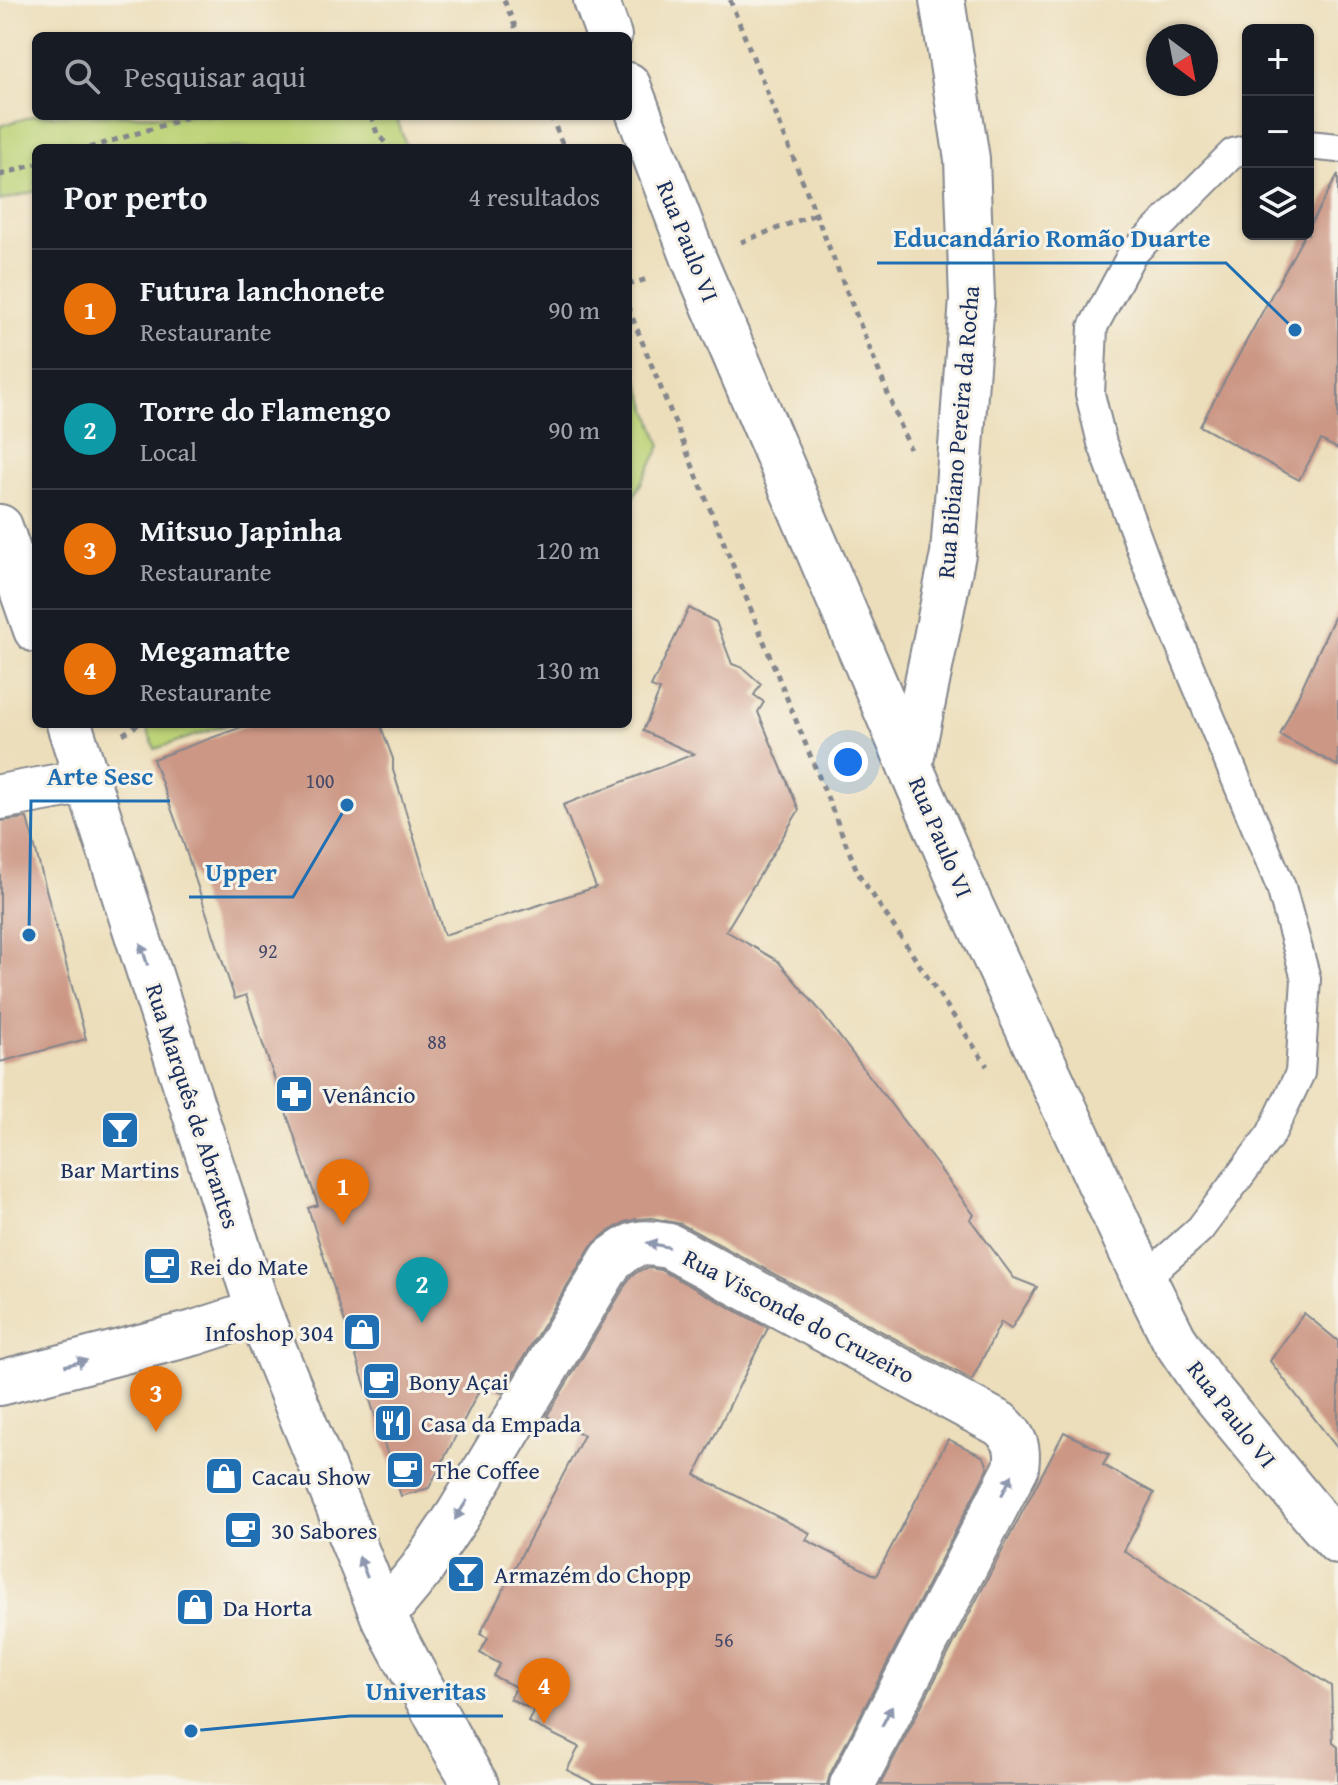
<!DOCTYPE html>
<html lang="pt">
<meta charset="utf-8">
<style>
body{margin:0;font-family:"Gentium Book Plus",serif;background:#242831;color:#f1f3f6}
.controls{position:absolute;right:24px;top:24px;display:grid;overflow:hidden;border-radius:12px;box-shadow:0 2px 6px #0004}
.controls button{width:72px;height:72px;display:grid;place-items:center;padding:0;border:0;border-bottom:2px solid #363941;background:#171b24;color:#f1f3f6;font:40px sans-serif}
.compass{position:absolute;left:1146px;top:24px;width:72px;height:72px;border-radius:50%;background:#171b24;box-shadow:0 2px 6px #0004;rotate:148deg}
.you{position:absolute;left:848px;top:762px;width:28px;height:28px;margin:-20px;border:6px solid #fff;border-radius:50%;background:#1a73e8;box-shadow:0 0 0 12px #1a73e833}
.badge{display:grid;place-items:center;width:52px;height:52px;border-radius:50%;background:#7c3aed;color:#fff;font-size:26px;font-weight:700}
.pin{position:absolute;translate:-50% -66px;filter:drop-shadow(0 2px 4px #0008)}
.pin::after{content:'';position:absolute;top:42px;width:28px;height:24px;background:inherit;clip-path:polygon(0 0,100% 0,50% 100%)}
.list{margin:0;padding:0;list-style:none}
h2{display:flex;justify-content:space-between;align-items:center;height:104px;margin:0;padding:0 32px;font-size:34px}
h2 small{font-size:26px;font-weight:400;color:#9ea1a6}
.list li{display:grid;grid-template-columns:52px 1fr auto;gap:24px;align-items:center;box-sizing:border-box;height:120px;padding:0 32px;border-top:2px solid #363941}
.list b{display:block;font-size:30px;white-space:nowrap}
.list p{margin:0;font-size:26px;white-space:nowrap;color:#9ea1a6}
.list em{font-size:26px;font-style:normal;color:#9ea1a6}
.icon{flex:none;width:44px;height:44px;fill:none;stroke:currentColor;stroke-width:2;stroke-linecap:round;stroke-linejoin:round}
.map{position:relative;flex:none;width:1338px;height:1785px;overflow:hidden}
.search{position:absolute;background:#171b24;box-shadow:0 2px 6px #0004;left:32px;top:32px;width:600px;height:88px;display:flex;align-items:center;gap:20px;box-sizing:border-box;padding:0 28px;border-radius:12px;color:#9ea1a6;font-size:30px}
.panel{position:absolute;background:#171b24;box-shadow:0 2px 6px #0004;left:32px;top:144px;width:600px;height:584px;border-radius:12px}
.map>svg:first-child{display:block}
.green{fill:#bcd377;stroke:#6c816a;stroke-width:2}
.building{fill:#cc9785}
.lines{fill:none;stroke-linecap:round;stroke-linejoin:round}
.lane-casing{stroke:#84868c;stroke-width:32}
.street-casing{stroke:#84868c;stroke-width:48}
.secondary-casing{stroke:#84868c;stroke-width:48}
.path{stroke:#84868c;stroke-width:5;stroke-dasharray:6 6;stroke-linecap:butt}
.lane{stroke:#fff;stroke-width:28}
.street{stroke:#fff;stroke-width:44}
.secondary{stroke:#fff;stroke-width:44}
.oneway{fill:#8d97ae}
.labels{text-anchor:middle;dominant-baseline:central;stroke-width:6;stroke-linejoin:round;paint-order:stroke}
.number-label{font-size:20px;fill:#474968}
.street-label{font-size:24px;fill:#1b2f5e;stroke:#f7f3e8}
.poi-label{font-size:24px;fill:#1b2f5e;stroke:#f7f3e8;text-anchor:start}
.leader{fill:none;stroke:#1f6fb2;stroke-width:3}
.callout-dot{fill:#1f6fb2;stroke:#f7f3e8;stroke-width:3}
.callout-label{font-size:26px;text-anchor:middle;font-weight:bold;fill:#1f6fb2;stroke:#f7f3e8;stroke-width:6;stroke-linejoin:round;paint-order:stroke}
</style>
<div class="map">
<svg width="1338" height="1785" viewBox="0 0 1338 1785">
<rect width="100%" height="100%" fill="#f7f3e8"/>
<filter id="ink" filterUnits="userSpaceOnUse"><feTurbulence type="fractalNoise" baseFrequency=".0125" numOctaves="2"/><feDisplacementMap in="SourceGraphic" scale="16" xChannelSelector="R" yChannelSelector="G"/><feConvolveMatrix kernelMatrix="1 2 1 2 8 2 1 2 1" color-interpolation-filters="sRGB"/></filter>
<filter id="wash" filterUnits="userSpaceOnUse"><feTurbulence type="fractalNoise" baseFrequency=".006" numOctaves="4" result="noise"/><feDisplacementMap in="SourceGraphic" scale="32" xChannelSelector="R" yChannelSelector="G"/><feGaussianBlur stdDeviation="1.8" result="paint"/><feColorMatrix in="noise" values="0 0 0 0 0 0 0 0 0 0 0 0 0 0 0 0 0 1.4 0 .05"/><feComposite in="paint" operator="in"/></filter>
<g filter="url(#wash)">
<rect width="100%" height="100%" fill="#ecdeba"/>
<g class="green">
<path d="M36 115 396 116 407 148H36V191L0 201V126Z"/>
<path d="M628 353 661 446 628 507Z"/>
<path d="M145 724H229L155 749Z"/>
</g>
<g id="blocks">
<g class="building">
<path d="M1338 174V449L1321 440 1299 480 1200 426 1305 234H1308V229Z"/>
<path d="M689 608 716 622 732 664 743 668 761 684 754 695 764 702 758 712 799 810 726 931 778 961 817 1007 937 1165 974 1215 970 1219 1014 1278 1037 1287 1011 1329 1001 1322 972 1380 681 1224 652 1218 636 1219 625 1222 606 1233 591 1246 502 1393 483 1383 429 1488 401 1496 308 1208 318 1205 246 995 235 999 178 827 153 759 250 724H380L393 759V770L444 935 596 887 563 805 694 754 643 731 660 690 651 687Z"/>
<path d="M1338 609V766L1280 735Z"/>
<path d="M27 818 86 1039 0 1062V821Z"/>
<path d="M649 1268 661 1270 768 1328 695 1475 810 1533 806 1540 876 1576 948 1439 984 1457 988 1468 830 1774 827 1785H596L567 1770 579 1747 528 1722 534 1710 510 1699 516 1687 493 1676 500 1664 480 1653 488 1638 480 1634 584 1435 547 1416 631 1276 643 1269Z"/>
<path d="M1304 1313 1338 1341V1449L1270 1361Z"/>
<path d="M1064 1432 1109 1455 1103 1465 1154 1493 1124 1551 1331 1686 1333 1743 1338 1747V1785H880Z"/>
</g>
</g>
</g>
<g filter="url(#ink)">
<use href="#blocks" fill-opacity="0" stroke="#84868c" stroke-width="2"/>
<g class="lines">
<g class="lane-casing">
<g id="lane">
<path d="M1308 145 1338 148"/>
<path d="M1144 1279 1200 1229 1271 1134 1300 1073 1306 979 1281 887 1149 570 1102 443 1090 394 1093 327 1132 254 1233 153 1248 149"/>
</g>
</g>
<g class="street-casing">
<g id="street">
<path d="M596 0 609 36"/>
<path d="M628 85 694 259 910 766 970 904 1144 1279 1174 1339 1201 1379 1321 1524 1338 1542"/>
<path d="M910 766 953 554 972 300 967 159 942 0"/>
<path d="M0 797 88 781"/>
<path d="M0 1383 194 1333 259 1312"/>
<path d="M383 1616 421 1570 458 1515 612 1259C637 1241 639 1241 669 1246L1000 1424C1016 1438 1019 1448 1016 1468L852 1785"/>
</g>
</g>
<g class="secondary-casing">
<g id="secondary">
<path d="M0 527 36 630"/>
<path d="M69 724 259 1312 383 1616 453 1746 476 1785"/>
</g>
</g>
<g class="path">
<path d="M504 0 519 36"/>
<path d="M730 0 910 449"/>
<path d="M371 116 377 133 390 148"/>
<path d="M551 116 564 148"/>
<path d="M89 148 193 116"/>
<path d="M0 175 36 164"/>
<path d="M741 242 816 214"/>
<path d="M628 285 650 278"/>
<path d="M628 307 858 873 987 1066"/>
<path d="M123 734 139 724"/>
</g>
<use href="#lane" class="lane"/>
<use href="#street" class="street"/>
<use href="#secondary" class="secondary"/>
</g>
<defs><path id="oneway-solid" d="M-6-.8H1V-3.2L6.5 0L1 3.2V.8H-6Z" transform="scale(2)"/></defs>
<g class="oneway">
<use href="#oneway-solid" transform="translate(144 954) rotate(-108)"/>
<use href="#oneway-solid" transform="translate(658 1245) rotate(-168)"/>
<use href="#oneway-solid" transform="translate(76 1363) rotate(-14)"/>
<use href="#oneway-solid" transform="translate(1007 1485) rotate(-63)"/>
<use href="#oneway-solid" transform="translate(461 1510) rotate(122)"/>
<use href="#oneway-solid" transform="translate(363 1567) rotate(-112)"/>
<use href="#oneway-solid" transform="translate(887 1716) rotate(-63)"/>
</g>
</g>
<defs>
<g id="pharmacy-square" transform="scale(2)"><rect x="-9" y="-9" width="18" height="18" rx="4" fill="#1f6fb2" stroke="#f7f3e8"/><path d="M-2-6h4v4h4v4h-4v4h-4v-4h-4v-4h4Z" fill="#fff"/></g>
<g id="bar-square" transform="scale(2)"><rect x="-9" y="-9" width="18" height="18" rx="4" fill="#1f6fb2" stroke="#f7f3e8"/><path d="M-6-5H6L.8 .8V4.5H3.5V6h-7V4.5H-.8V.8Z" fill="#fff"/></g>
<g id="cafe-square" transform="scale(2)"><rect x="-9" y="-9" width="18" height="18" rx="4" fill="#1f6fb2" stroke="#f7f3e8"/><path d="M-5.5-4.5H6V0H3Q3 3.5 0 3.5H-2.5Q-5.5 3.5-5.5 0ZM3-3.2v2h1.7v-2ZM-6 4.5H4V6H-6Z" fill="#fff"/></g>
<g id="shop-square" transform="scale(2)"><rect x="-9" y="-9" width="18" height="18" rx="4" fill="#1f6fb2" stroke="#f7f3e8"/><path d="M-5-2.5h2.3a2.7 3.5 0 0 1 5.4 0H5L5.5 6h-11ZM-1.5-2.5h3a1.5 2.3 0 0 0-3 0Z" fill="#fff"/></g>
<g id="restaurant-square" transform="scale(2)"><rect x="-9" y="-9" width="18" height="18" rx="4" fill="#1f6fb2" stroke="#f7f3e8"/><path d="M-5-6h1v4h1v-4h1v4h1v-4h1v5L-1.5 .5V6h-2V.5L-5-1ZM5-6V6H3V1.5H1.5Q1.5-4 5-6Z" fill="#fff"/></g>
</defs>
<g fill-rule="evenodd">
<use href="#pharmacy-square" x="294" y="1094"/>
<use href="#bar-square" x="120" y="1130"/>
<use href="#cafe-square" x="162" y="1266"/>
<use href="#shop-square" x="362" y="1332"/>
<use href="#cafe-square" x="381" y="1381"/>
<use href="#restaurant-square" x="393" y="1423"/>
<use href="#cafe-square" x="405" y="1470"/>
<use href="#shop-square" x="224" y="1476"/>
<use href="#cafe-square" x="243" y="1530"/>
<use href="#bar-square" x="466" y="1574"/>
<use href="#shop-square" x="195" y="1607"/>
</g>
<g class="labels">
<g class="number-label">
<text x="320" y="780">100</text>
<text x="268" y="950">92</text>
<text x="437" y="1041">88</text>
<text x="724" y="1639">56</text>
</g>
<g class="street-label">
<text transform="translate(688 241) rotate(68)">Rua Paulo VI</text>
<text transform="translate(958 432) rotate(-85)">Rua Bibiano Pereira da Rocha</text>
<text transform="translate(941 837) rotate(67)">Rua Paulo VI</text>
<text transform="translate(193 1106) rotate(72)">Rua Marquês de Abrantes</text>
<text transform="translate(799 1316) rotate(28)">Rua Visconde do Cruzeiro</text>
<text transform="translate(1232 1414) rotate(52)">Rua Paulo VI</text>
</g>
<g class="poi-label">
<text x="322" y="1094">Venâncio</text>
<text x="120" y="1169" text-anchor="middle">Bar Martins</text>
<text x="190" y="1266">Rei do Mate</text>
<text x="334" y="1332" text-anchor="end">Infoshop 304</text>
<text x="409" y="1381">Bony Açai</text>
<text x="421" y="1423">Casa da Empada</text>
<text x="433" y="1470">The Coffee</text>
<text x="252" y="1476">Cacau Show</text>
<text x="271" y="1530">30 Sabores</text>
<text x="494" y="1574">Armazém do Chopp</text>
<text x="223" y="1607">Da Horta</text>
</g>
</g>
<path class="leader" d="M1295 330L1226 263H877M29 935L31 801H170M347 805L293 897H189M191 1731L350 1716H503"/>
<g class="callout-dot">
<circle cx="1295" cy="330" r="8"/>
<circle cx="29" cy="935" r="8"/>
<circle cx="347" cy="805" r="8"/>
<circle cx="191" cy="1731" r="8"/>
</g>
<g class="callout-label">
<text x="1052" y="247">Educandário Romão Duarte</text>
<text x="100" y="785">Arte Sesc</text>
<text x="241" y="881">Upper</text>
<text x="426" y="1700">Univeritas</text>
</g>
</svg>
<div class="controls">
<button>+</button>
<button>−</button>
<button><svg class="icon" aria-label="layers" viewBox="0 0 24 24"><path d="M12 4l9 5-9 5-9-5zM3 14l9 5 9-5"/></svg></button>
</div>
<svg class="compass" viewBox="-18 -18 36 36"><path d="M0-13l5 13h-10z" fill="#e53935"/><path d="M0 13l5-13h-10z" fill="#9ea1a6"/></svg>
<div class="you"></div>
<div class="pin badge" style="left:343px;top:1225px;background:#e8710a">1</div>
<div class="pin badge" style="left:422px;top:1323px;background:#0f9aa8">2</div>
<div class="pin badge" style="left:156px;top:1432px;background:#e8710a">3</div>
<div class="pin badge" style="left:544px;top:1724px;background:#e8710a">4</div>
<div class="search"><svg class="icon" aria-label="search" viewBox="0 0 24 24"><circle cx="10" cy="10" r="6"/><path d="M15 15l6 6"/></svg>Pesquisar aqui</div>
<section class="panel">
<h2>Por perto<small>4 resultados</small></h2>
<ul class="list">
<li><span class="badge" style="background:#e8710a">1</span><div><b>Futura lanchonete</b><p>Restaurante</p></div><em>90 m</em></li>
<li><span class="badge" style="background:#0f9aa8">2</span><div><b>Torre do Flamengo</b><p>Local</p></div><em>90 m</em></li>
<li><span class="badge" style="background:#e8710a">3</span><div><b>Mitsuo Japinha</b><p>Restaurante</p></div><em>120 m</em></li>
<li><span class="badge" style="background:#e8710a">4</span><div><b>Megamatte</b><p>Restaurante</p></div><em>130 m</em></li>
</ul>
</section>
</div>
